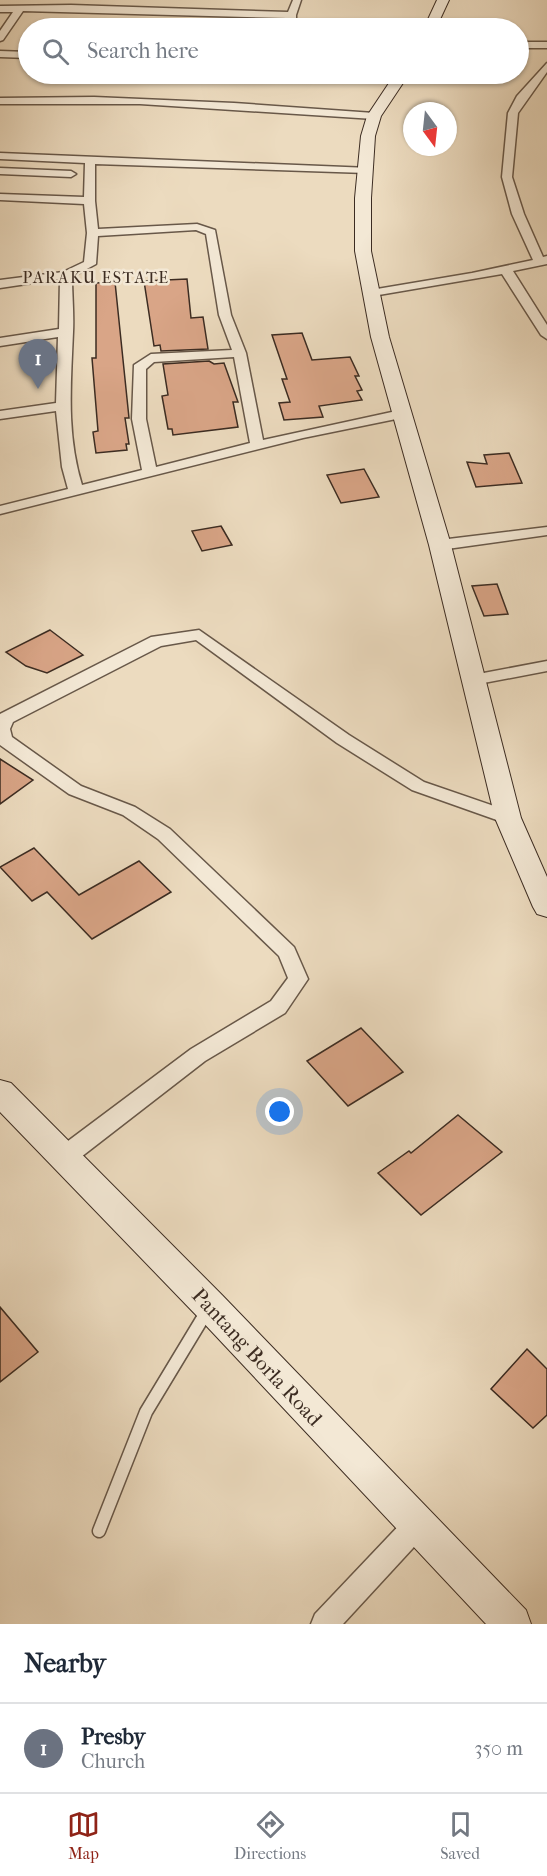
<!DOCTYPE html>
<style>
body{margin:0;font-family:"IM FELL French Canon",serif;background:#f2f2f3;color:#1f2937}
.compass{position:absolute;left:403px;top:102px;width:54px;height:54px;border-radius:50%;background:#fff;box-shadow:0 2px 4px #0004;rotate:165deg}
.you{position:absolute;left:280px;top:1112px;width:21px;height:21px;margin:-15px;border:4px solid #fff;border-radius:50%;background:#1a73e8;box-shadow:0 0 0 9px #1a73e833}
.badge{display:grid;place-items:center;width:39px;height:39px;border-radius:50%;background:#8f2418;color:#fff;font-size:20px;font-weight:700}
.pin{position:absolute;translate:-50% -50px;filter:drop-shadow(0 2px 3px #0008)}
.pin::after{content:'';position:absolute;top:32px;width:21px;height:18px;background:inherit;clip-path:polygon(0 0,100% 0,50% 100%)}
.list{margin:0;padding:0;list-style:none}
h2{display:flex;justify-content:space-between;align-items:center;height:78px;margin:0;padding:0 24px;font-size:26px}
h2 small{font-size:20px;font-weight:400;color:#747a83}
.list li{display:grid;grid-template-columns:39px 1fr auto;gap:18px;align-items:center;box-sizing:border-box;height:90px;padding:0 24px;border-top:2px solid #e0e1e3}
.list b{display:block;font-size:22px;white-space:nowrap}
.list p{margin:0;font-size:20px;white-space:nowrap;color:#747a83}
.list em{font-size:20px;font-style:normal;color:#747a83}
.icon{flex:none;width:33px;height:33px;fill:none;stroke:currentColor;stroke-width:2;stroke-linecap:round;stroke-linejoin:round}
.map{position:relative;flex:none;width:547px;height:1624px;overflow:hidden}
.search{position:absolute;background:#fff;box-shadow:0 2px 4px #0004;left:18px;right:18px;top:18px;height:66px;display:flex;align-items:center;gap:15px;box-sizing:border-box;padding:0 21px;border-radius:33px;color:#747a83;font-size:22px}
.sheet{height:168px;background:#fff}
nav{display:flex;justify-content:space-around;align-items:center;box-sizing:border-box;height:84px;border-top:2px solid #e0e1e3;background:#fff;font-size:16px;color:#747a83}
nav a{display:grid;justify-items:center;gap:3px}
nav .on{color:#8f2418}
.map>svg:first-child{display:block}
.building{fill:#d9a587;stroke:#3c2c22;stroke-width:1.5}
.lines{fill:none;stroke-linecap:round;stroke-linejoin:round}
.lane-casing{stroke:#685849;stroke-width:15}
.street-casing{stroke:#685849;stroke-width:3}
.secondary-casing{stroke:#3c2c22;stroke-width:2}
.lane{stroke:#f3e8d5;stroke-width:12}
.street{fill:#f3e8d5;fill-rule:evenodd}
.secondary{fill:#f3e8d5;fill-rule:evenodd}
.labels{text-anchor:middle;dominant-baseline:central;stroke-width:5;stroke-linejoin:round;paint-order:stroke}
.far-neighbourhood-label{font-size:16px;letter-spacing:1.5px;fill:#3c2c22;stroke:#f3e8d5}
.near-street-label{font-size:21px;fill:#3c2c22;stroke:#f3e8d5}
</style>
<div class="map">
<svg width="547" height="1624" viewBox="0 0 547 1624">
<rect width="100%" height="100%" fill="#ecdbbf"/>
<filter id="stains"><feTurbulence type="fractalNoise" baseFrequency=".00333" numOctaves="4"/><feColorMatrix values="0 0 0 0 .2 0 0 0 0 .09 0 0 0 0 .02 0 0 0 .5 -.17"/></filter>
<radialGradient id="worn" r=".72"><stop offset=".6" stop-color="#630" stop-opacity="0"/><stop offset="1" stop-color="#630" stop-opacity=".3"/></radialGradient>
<g class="building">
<path d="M187 279 191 318 203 317 208 349 161 351 160 345 154 346 144 281Z"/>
<path d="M115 282 129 418H125L129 444H126L127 450 96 453 93 432 98 431 92 358H96V283Z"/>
<path d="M302 333 312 360 350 357 359 376H355L362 390 357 391 362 400 319 406 323 417 284 420 279 403 290 402 282 379H287L272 335Z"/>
<path d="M209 361 214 364 224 363 238 402H233L238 427 173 435 172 429H168L162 396 168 395 163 364Z"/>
<path d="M509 453 522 483 476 487 467 462 487 464 484 455Z"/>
<path d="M364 469 379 497 341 503 327 475Z"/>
<path d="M221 526 232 545 202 551 192 531Z"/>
<path d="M497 584 508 614 484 616 472 586Z"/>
<path d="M50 630 83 655 47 673 26 666 6 652Z"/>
<path d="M0 759 33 780 0 804Z"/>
<path d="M34 848 79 895 139 861 171 892 92 939 47 892 32 901 0 867Z"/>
<path d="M361 1028 403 1072 348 1106 307 1061Z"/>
<path d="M458 1115 502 1152 421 1215 378 1173 409 1151 411 1153Z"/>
<path d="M0 1307 38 1352 0 1382Z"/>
<path d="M527 1349 547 1369V1415L533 1428 491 1389Z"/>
</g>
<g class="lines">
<g class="lane-casing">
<path id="lane" d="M99 1531 146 1412 207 1311"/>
</g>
<g class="street-casing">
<g id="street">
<path d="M293 0H301L296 15V28H288L287 18 23 11 3 40 0 41V31L13 12H0V6L71 5 288 12Z"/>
<rect x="518" y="42" width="29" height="6"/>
<path d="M0 51 28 52V58L0 57Z"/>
<path d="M547 63V72L518 113 512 177 524 214 543 257 547 256V264L513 271 547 325V339L541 335 502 274 367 297 365 294 371 290 472 273 533 260 512 214 502 177 508 113 517 96Z"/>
<path d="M345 74H380L404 78 399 81 350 77Z"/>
<path d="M94 97 234 103 374 113 379 116 374 119 140 104H0V98Z"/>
<path d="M0 153 370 168V172L366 173 95 164V201L98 229 197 224 215 230 231 315 246 353 263 440 401 410 408 414 401 418 303 438 0 514V506L68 489 62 467 56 411 0 419V411L56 403 58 337 0 346V338L59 329 60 279 0 288V280L63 272 84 262 87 233 84 204 0 200V194L84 197 85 163 0 159ZM196 230 206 234 219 315 232 350 151 354 134 365 132 419 142 470 82 485C66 433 71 383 73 332 74 315 72 295 72 277L96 264 98 236ZM234 357 250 443 156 467 146 419V369L154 362Z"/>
<path d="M0 168 71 171 76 174 71 177 0 174Z"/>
<path d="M547 527V535L440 550 432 545 440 540Z"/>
<path d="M199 630 349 735 424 782 514 813 517 818 514 823 508 824 412 790 337 743 196 640 161 646 13 722 10 729 12 737 81 786 135 807 170 829 294 947 308 979 285 1013 205 1061 72 1164 64 1166 56 1164 53 1157 56 1150 191 1049 271 1001 288 978 279 956 158 839 123 815 69 794 0 745V714L151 637Z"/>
<path d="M547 661V671L473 685 465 680 473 675Z"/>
<path d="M416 1513 425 1517 429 1526 425 1535 343 1624H311L315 1614 407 1517Z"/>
</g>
</g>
<g class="secondary-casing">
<g id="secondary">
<path d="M437 0H449L436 28H424Z"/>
<path d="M395 74H409L381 116 375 136 371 198V251L389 337 451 545 521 818 547 877V917L537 914 533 907 495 818 429 545 371 337 355 251V198L361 136 367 116Z"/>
<path d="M0 1080 11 1083 222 1295 526 1610 531 1624H486L198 1317 0 1112Z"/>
</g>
</g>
<use href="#lane" class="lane"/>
<use href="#street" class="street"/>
<use href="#secondary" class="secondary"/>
</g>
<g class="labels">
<g class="far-neighbourhood-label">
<text x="96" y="277">PARAKU ESTATE</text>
</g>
<g class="near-street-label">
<text transform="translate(257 1357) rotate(47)">Pantang Borla Road</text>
</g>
</g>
<rect width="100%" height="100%" filter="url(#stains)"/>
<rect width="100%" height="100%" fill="url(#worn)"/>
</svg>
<svg class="compass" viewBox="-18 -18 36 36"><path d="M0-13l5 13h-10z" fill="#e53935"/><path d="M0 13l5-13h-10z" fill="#747a83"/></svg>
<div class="you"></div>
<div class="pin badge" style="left:38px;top:389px;background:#6b7280">1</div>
<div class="search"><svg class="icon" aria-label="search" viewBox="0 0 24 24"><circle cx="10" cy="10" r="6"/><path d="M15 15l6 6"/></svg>Search here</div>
</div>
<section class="sheet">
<h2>Nearby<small></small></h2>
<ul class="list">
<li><span class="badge" style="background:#6b7280">1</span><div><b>Presby</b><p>Church</p></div><em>350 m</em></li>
</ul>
</section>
<nav>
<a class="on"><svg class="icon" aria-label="map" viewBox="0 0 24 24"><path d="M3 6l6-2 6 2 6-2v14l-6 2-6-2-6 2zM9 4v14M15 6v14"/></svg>Map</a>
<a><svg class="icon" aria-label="directions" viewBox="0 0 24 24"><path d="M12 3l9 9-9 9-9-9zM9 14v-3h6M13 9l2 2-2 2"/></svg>Directions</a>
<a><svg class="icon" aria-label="saved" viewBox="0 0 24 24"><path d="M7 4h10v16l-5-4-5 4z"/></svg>Saved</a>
</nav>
